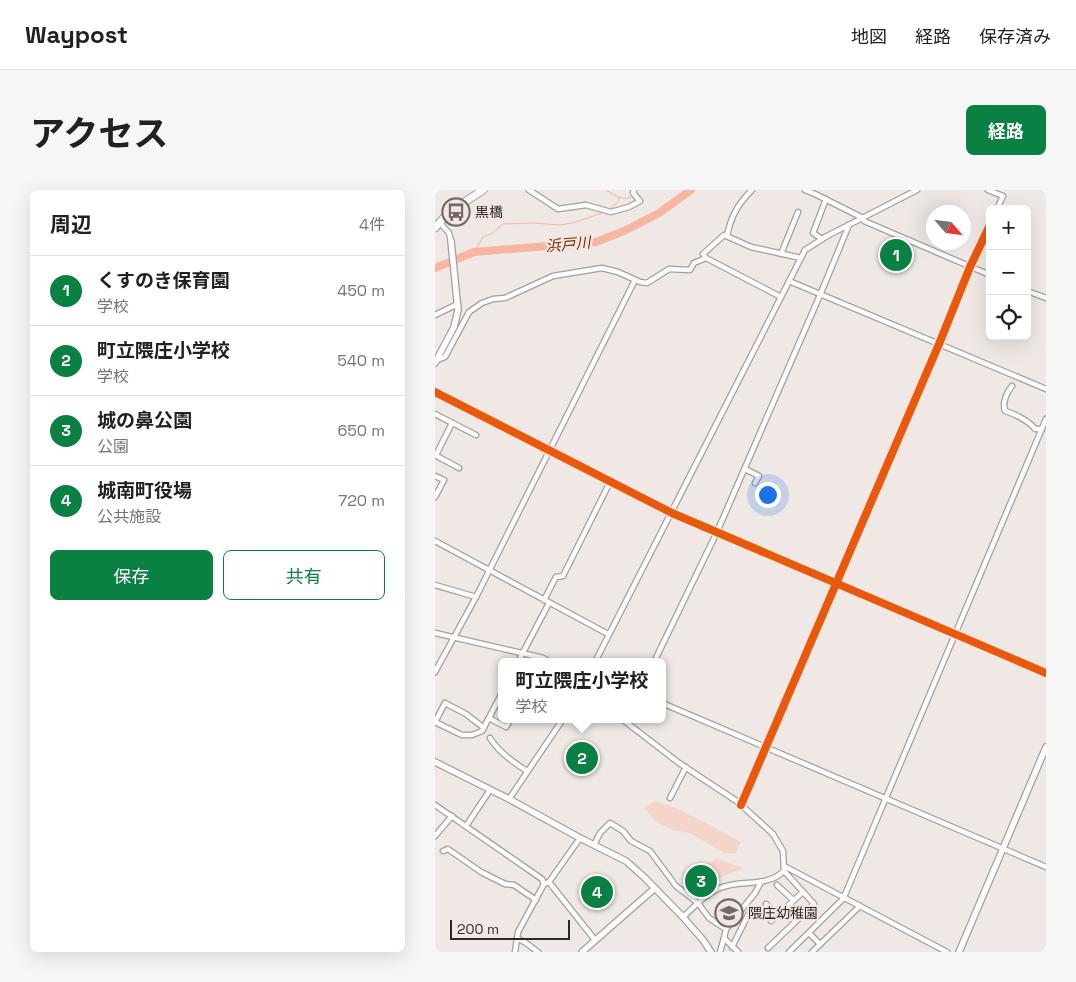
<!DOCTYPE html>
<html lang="ja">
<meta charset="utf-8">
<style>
body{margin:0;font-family:"Space Grotesk","Noto Sans JP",sans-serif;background:#f6f6f6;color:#202124}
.controls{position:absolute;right:15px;top:15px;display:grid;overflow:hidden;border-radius:8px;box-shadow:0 5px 20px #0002}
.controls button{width:45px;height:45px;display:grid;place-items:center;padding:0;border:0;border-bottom:1px solid #e0e0e0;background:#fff;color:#202124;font:25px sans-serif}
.compass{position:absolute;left:491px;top:15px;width:45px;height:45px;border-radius:50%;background:#fff;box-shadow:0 5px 20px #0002;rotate:118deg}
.scale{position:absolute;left:15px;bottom:12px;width:120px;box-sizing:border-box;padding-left:5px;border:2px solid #2c2726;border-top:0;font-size:14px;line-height:18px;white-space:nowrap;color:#2c2726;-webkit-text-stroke:4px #f3e6e1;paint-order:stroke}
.you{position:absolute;left:332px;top:304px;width:18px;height:18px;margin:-12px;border:4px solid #fff;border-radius:50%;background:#1a73e8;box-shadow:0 0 0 8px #1a73e833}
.badge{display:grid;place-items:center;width:32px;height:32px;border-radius:50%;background:#0b8043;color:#fff;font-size:16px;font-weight:700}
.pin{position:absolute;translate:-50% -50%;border:2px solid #fff;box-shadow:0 1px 5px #0006}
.popup{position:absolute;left:63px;top:468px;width:168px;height:65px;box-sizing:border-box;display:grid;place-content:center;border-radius:8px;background:#fff;filter:drop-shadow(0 1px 4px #0005);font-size:16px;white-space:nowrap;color:#757577}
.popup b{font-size:19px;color:#202124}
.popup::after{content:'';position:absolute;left:50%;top:100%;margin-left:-10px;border:10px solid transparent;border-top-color:#fff}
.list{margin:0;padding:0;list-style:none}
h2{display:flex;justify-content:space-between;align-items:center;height:65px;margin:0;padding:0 20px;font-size:21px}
h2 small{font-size:16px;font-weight:400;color:#757577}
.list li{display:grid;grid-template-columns:32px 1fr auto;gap:15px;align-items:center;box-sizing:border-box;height:70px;padding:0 20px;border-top:1px solid #e0e0e0}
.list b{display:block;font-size:19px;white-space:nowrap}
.list p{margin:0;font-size:16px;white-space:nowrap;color:#757577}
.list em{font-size:16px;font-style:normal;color:#757577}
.actions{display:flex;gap:10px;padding:15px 20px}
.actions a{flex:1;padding:11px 0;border:1px solid #0b8043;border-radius:8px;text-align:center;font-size:18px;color:#0b8043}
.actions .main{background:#0b8043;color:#fff}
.icon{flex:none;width:28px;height:28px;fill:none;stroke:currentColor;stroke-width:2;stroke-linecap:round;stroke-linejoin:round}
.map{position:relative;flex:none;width:611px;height:762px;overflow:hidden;border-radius:8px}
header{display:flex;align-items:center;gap:30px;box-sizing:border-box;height:70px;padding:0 25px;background:#fff;border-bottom:1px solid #e0e0e0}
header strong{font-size:24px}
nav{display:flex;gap:28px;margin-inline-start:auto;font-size:18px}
.intro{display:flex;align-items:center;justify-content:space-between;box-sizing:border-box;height:120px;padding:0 30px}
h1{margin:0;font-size:35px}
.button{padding:12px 22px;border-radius:8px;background:#0b8043;color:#fff;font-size:18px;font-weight:700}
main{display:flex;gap:30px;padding:0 30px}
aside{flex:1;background:#fff;border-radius:8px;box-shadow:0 5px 20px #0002}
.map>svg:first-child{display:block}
.green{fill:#f5d5ca}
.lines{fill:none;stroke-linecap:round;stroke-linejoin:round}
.stream{stroke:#f6b6a0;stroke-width:1}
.river{stroke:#f6b6a0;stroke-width:8}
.minor-casing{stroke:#a59f9e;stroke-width:7}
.tertiary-casing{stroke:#a59f9e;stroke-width:8}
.primary-casing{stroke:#a59f9e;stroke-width:9}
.minor{stroke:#fdfcfb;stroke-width:4.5}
.tertiary{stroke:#fdfcfb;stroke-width:5.5}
.primary{stroke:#fdfcfb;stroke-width:7}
.cycleway-casing{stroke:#f3e6e1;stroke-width:11}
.cycleway{stroke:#e8590c;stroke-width:8}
.labels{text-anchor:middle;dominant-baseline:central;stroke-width:4.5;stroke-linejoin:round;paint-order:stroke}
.poi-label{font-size:14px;fill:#2c2726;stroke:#f3e6e1;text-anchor:start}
.water-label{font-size:15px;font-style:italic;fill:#762909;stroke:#f3e6e1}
</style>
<header>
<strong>Waypost</strong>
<nav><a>地図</a><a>経路</a><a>保存済み</a></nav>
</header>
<div class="intro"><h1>アクセス</h1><a class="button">経路</a></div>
<main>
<aside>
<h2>周辺<small>4件</small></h2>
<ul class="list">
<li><span class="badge">1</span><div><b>くすのき保育園</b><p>学校</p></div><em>450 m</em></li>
<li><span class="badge">2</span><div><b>町立隈庄小学校</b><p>学校</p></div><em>540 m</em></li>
<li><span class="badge">3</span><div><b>城の鼻公園</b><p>公園</p></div><em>650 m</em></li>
<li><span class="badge">4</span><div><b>城南町役場</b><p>公共施設</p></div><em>720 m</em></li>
</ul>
<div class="actions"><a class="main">保存</a><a>共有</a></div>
</aside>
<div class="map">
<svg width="611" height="762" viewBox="0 0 611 762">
<rect width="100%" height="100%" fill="#efe8e5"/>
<g class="green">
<path d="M220 611 244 619 306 652 300 664 289 663 255 643 238 640 220 631 209 618Z"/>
<path d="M282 669 308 678 261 698 246 683Z"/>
</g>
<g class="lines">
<g class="stream">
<path d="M171 0C182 7 186 10 199 7"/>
<path d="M173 20 181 14 185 8"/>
<path d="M39 62 48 47 56 44 68 34 97 33 126 35 141 32 170 22"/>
</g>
<path class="river" d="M0 78 39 62 161 52 189 41 224 23 256 0"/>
<g class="minor-casing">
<g id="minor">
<path d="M94 0 123 19 151 15 176 22 194 17 205 11 198 3 199 0"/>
<path d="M370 0 380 4 428 28 429 31 555 85"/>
<path d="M553 0 568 6 562 19"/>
<path d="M4 32 14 43 16 51"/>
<path d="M292 46C296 26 303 14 317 0"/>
<path d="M387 49 378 43 391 9"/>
<path d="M346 64 363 22"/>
<path d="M271 68 268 64 289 45 316 57 366 68"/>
<path d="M354 91 611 199"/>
<path d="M592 101 611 108"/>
<path d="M0 125 23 114"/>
<path d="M2 170 10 167 34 122 47 113 58 109 70 108 118 86 167 78 183 82 205 92 212 93 234 79 255 80 259 73 271 68 346 107"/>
<path d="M577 196C572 202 567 212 570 221 580 224 594 231 600 239H607"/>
<path d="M0 224 41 245"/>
<path d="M0 265 24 278"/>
<path d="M1 265 17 233"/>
<path d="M310 279 324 286 320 293"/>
<path d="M0 286 9 290 0 307"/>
<path d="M0 351 173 444"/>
<path d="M0 395 41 407"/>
<path d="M109 410 121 387 128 386 175 292"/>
<path d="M0 443 108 468 115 472"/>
<path d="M83 472 114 413"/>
<path d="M160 472 370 60 392 46 482 0"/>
<path d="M219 472 282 342 385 105 414 35"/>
<path d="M0 482 41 407 200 90"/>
<path d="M227 513 611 677"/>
<path d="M54 528 71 537 73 534"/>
<path d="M187 529 244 573 303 612 338 644 348 661 349 681C331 698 306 689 285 698 270 704 260 716 248 727"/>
<path d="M0 532 27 545H37L47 541 67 503"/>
<path d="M0 532 10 513 31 524 49 538"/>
<path d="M55 548C63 561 79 573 92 581"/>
<path d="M235 608 251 577"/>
<path d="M74 609 128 529"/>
<path d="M0 615 107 689 109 694"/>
<path d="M306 615 504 154 535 77 555 35"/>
<path d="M31 636 55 600"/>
<path d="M0 646 17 626"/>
<path d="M159 655 165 643 175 633 188 641 196 651 215 661 241 696 263 713 274 728 291 739 289 748"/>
<path d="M8 661 13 659 46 682 70 694 79 695 101 710"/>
<path d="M349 676 512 762"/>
<path d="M114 692 160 750"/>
<path d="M342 695 358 710"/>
<path d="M409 707 611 229"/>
<path d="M331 714 343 725"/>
<path d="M336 731 368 702"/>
<path d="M291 739 320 703 326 692"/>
<path d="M374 743 385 754"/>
<path d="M82 748 91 753 103 762"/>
<path d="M297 757 313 725"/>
<path d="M333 758 379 714 349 681"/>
<path d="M80 762 83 742 109 694 114 692 145 648"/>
<path d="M285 762 289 748 303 762"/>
<path d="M354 762 410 707"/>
<path d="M377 762 425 716"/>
</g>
</g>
<g class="tertiary-casing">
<g id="tertiary">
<path d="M0 173 19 137 23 120 16 51"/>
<path d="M0 202 237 323 611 483"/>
<path d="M0 572 74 609 145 648 191 671 210 688 248 727 268 750 276 762"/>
<path d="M147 762 220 698"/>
<path d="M524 762 611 557"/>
</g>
</g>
<g class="primary-casing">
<path id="primary" d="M0 38 13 23 48 0"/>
</g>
<use href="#minor" class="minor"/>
<use href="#tertiary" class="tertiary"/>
<use href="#primary" class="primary"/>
<g class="cycleway-casing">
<g id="cycleway">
<path d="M0 202 237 323 611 483"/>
<path d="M306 615 504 154 535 77 555 35"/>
</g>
</g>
<use href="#cycleway" class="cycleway"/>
</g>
<defs>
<g id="bus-ring" transform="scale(1.4375)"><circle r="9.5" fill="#f3e6e1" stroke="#706b69" stroke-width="1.5"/><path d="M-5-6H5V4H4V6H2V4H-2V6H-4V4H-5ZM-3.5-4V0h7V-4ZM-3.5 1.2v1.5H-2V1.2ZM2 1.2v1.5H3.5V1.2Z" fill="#706b69"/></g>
<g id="school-ring" transform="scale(1.4375)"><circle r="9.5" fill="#f3e6e1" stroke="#706b69" stroke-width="1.5"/><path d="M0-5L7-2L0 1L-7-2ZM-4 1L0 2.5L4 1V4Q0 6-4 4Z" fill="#706b69"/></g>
</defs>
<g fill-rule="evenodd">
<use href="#bus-ring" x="21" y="22"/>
<use href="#school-ring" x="294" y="723"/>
</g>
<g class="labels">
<g class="poi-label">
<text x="40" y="22">黒橋</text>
<text x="313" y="723">隈庄幼稚園</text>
</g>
<g class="water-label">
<text transform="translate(133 54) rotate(-5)">浜戸川</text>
</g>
</g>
</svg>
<div class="controls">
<button>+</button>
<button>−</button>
<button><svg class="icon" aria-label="locate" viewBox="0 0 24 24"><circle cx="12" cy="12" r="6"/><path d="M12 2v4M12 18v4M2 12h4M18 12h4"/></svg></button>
</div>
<svg class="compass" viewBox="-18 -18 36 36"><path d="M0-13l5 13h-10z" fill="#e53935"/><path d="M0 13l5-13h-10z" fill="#757577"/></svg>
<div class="scale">200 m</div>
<div class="you"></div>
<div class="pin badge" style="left:461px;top:65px">1</div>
<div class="pin badge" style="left:147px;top:568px">2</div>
<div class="popup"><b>町立隈庄小学校</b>学校</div>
<div class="pin badge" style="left:266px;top:691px">3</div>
<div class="pin badge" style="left:162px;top:702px">4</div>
</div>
</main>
